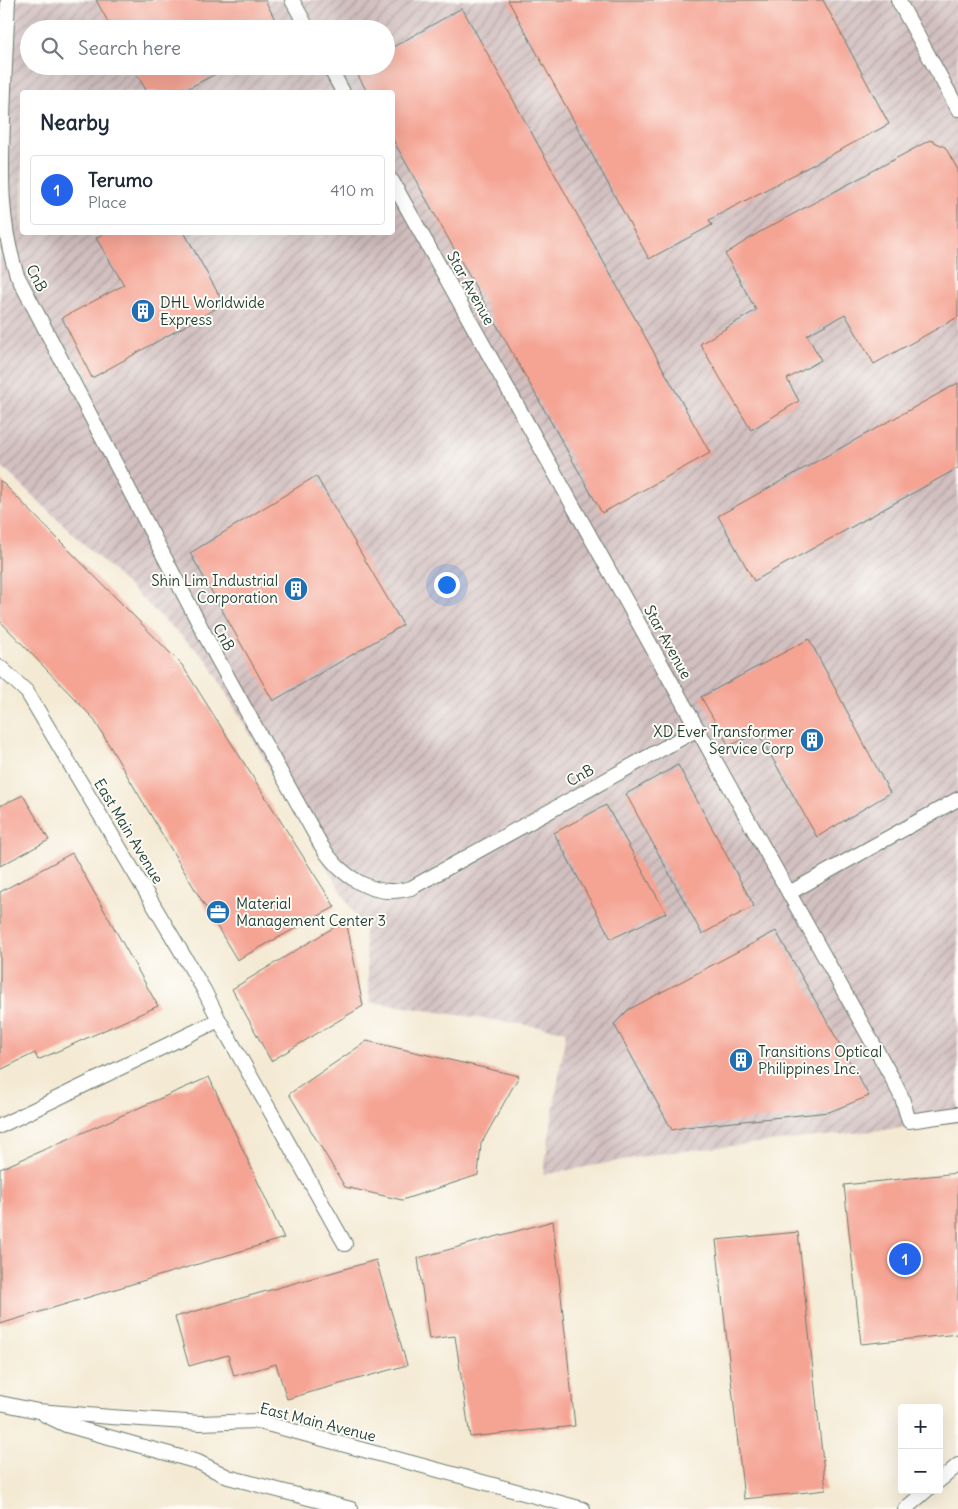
<!DOCTYPE html>
<meta charset="utf-8">
<style>
body{margin:0;font-family:Delius,sans-serif;background:#f2f2f3;color:#1f2937}
.controls{position:absolute;right:15px;bottom:15px;display:grid;overflow:hidden;border-radius:5px;box-shadow:0 5px 20px #0002}
.controls button{width:45px;height:45px;display:grid;place-items:center;padding:0;border:0;border-bottom:1px solid #e0e1e3;background:#fff;color:#1f2937;font:25px sans-serif}
.you{position:absolute;left:446px;top:584px;width:18px;height:18px;margin:-12px;border:4px solid #fff;border-radius:50%;background:#1a73e8;box-shadow:0 0 0 8px #1a73e833}
.badge{display:grid;place-items:center;width:32px;height:32px;border-radius:50%;background:#2563eb;color:#fff;font-size:16px;font-weight:700}
.pin{position:absolute;translate:-50% -50%;border:2px solid #fff;box-shadow:0 1px 5px #0006}
.list{margin:0;padding:0;list-style:none}
h2{display:flex;justify-content:space-between;align-items:center;height:65px;margin:0;padding:0 20px;font-size:21px}
h2 small{font-size:16px;font-weight:400;color:#747a83}
.list li{display:grid;grid-template-columns:32px 1fr auto;gap:15px;align-items:center;box-sizing:border-box;height:70px;margin:0 10px 10px;padding:0 10px;border:1px solid #e0e1e3;border-radius:5px}
.list b{display:block;font-size:19px;white-space:nowrap}
.list p{margin:0;font-size:16px;white-space:nowrap;color:#747a83}
.list em{font-size:16px;font-style:normal;color:#747a83}
.icon{flex:none;width:28px;height:28px;fill:none;stroke:currentColor;stroke-width:2;stroke-linecap:round;stroke-linejoin:round}
.map{position:relative;flex:none;width:958px;height:1509px;overflow:hidden}
.search{position:absolute;background:#fff;box-shadow:0 5px 20px #0002;left:20px;top:20px;width:375px;height:55px;display:flex;align-items:center;gap:12px;box-sizing:border-box;padding:0 18px;border-radius:28px;color:#747a83;font-size:19px}
.panel{position:absolute;background:#fff;box-shadow:0 5px 20px #0002;left:20px;top:90px;width:375px;height:145px;border-radius:5px}
.map>svg:first-child{display:block}
.industrial{fill:url(#industrial-furrows);fill-rule:evenodd}
.building{fill:#f5a494}
.lines{fill:none;stroke-linecap:round;stroke-linejoin:round}
.minor-casing{stroke:#6a7a6c;stroke-width:16}
.minor{stroke:#fff;stroke-width:14}
.labels{text-anchor:middle;dominant-baseline:central;stroke-width:4;stroke-linejoin:round;paint-order:stroke}
.street-label{font-size:15px;fill:#1f3d34;stroke:#fdfcf7}
.poi-label{font-size:15px;fill:#1f3d34;stroke:#fdfcf7;text-anchor:start}
</style>
<div class="map">
<svg width="958" height="1509" viewBox="0 0 958 1509">
<defs>
<pattern id="industrial-furrows" width="10" height="10" patternUnits="userSpaceOnUse" patternTransform="scale(1.25)"><rect width="10" height="10" fill="#d2bfc0"/><path d="M-1 1l2-2M0 10L10 0M9 11l2-2" fill="none" stroke="#aa9c9d"/></pattern>
</defs>
<rect width="100%" height="100%" fill="#fdfcf7"/>
<filter id="ink" filterUnits="userSpaceOnUse"><feTurbulence type="fractalNoise" baseFrequency=".02" numOctaves="2"/><feDisplacementMap in="SourceGraphic" scale="10" xChannelSelector="R" yChannelSelector="G"/><feConvolveMatrix kernelMatrix="1 2 1 2 8 2 1 2 1" color-interpolation-filters="sRGB"/></filter>
<filter id="wash" filterUnits="userSpaceOnUse"><feTurbulence type="fractalNoise" baseFrequency=".0096" numOctaves="4" result="noise"/><feDisplacementMap in="SourceGraphic" scale="20" xChannelSelector="R" yChannelSelector="G"/><feGaussianBlur stdDeviation="1.12" result="paint"/><feColorMatrix in="noise" values="0 0 0 0 0 0 0 0 0 0 0 0 0 0 0 0 0 1.4 0 .05"/><feComposite in="paint" operator="in"/></filter>
<g filter="url(#wash)">
<rect width="100%" height="100%" fill="#f4ead4"/>
<path class="industrial" d="M0 0H958V1122L656 1154 543 1175 566 1031 370 1002 364 931 207 660 0 465ZM29 29H386V66H29ZM22 92H392V232H22Z"/>
<g id="blocks">
<g class="building">
<path d="M96 0H265L280 29H112Z"/>
<path d="M508 0H823L889 124 709 220 712 225 649 259Z"/>
<path d="M462 8 710 453 602 513 392 138V92H367L353 66H386V51Z"/>
<path d="M132 66H231L181 92H147Z"/>
<path d="M930 140 945 147 958 170V317L874 364 845 314 807 335 821 360 787 379 799 401 751 430 700 344 756 310 725 254 758 233Z"/>
<path d="M106 232H184L224 304 92 378 62 318 124 285 96 238Z"/>
<path d="M958 383V468L754 581 718 516Z"/>
<path d="M316 476 403 625 273 701 190 553Z"/>
<path d="M0 480 182 665 335 907 237 960 93 718 0 621Z"/>
<path d="M809 639 890 793 817 837 758 733 729 746 701 697Z"/>
<path d="M678 765 754 906 702 934 626 794Z"/>
<path d="M23 795 49 840 0 866V806Z"/>
<path d="M606 805 666 913 611 939 554 833Z"/>
<path d="M72 853 158 1006 38 1060 35 1053 0 1070V892Z"/>
<path d="M346 920 363 1006 271 1061 232 989Z"/>
<path d="M776 931 869 1096 829 1112 686 1127 672 1130 614 1024 628 1010Z"/>
<path d="M367 1041 519 1076 481 1144 478 1175 402 1200 345 1187 289 1094Z"/>
<path d="M209 1077 284 1238 0 1324V1169Z"/>
<path d="M958 1173V1334L861 1344 844 1185Z"/>
<path d="M553 1221 575 1426 470 1437 455 1336 429 1339 418 1258Z"/>
<path d="M798 1232 826 1490 744 1499 716 1240Z"/>
<path d="M376 1260 407 1365 287 1399 276 1364 234 1376 228 1355 189 1366 175 1317Z"/>
</g>
</g>
</g>
<g filter="url(#ink)">
<use href="#blocks" fill-opacity="0" stroke="#6a7a6c" stroke-width="1"/>
<g class="lines">
<g class="minor-casing">
<g id="minor">
<path d="M8 0C6 41 4 81 3 122 1 175 0 225 17 275L216 656 321 845C339 875 374 900 411 888L698 729"/>
<path d="M292 0 308 29"/>
<path d="M898 0 958 109"/>
<path d="M329 66 343 92"/>
<path d="M392 181 891 1076 902 1098 909 1121 958 1114"/>
<path d="M0 667 27 692 204 990 219 1020 345 1244"/>
<path d="M789 893 958 799"/>
<path d="M0 1126 219 1020"/>
<path d="M0 1403 38 1411 111 1417 201 1423 256 1421 583 1509"/>
<path d="M45 1415 66 1425 198 1462 228 1477 351 1509"/>
<path d="M939 1481 958 1465"/>
<path d="M905 1509 927 1490"/>
</g>
</g>
<use href="#minor" class="minor"/>
</g>
</g>
<defs>
<g id="building-disc" transform="scale(1.25)"><circle r="9.5" fill="#1f6fb2" stroke="#fdfcf7"/><path d="M-4-6H4V6H1V3H-1V6H-4ZM-2.5-4.3h1.7v1.8h-1.7ZM.8-4.3h1.7v1.8H.8ZM-2.5-1h1.7V.8h-1.7ZM.8-1h1.7V.8H.8Z" fill="#fff"/></g>
<g id="office-disc" transform="scale(1.25)"><circle r="9.5" fill="#1f6fb2" stroke="#fdfcf7"/><path d="M-6-3h4V-5.5h4V-3h4V5H-6ZM-1-4.5V-3h2v-1.5ZM-6 0V1H6V0Z" fill="#fff"/></g>
</defs>
<g fill-rule="evenodd">
<use href="#building-disc" x="143" y="311"/>
<use href="#building-disc" x="296" y="589"/>
<use href="#building-disc" x="812" y="740"/>
<use href="#office-disc" x="218" y="912"/>
<use href="#building-disc" x="741" y="1060"/>
</g>
<g class="labels">
<g class="street-label">
<text transform="translate(37 278) rotate(63)">CnB</text>
<text transform="translate(471 288) rotate(61)">Star Avenue</text>
<text transform="translate(224 637) rotate(62)">CnB</text>
<text transform="translate(668 642) rotate(61)">Star Avenue</text>
<text transform="translate(580 775) rotate(-29)">CnB</text>
<text transform="translate(129 831) rotate(59)">East Main Avenue</text>
<text transform="translate(318 1422) rotate(14)">East Main Avenue</text>
</g>
<g class="poi-label">
<text x="160" y="302">DHL Worldwide<tspan x="160" dy="17">Express</tspan></text>
<text x="278" y="580" text-anchor="end">Shin Lim Industrial<tspan x="278" dy="17">Corporation</tspan></text>
<text x="794" y="731" text-anchor="end">XD Ever Transformer<tspan x="794" dy="17">Service Corp</tspan></text>
<text x="236" y="903">Material<tspan x="236" dy="17">Management Center 3</tspan></text>
<text x="758" y="1051">Transitions Optical<tspan x="758" dy="17">Philippines Inc.</tspan></text>
</g>
</g>
</svg>
<div class="controls">
<button>+</button>
<button>−</button>
</div>
<div class="you"></div>
<div class="pin badge" style="left:905px;top:1259px">1</div>
<div class="search"><svg class="icon" aria-label="search" viewBox="0 0 24 24"><circle cx="10" cy="10" r="6"/><path d="M15 15l6 6"/></svg>Search here</div>
<section class="panel">
<h2>Nearby<small></small></h2>
<ul class="list">
<li><span class="badge">1</span><div><b>Terumo</b><p>Place</p></div><em>410 m</em></li>
</ul>
</section>
</div>
